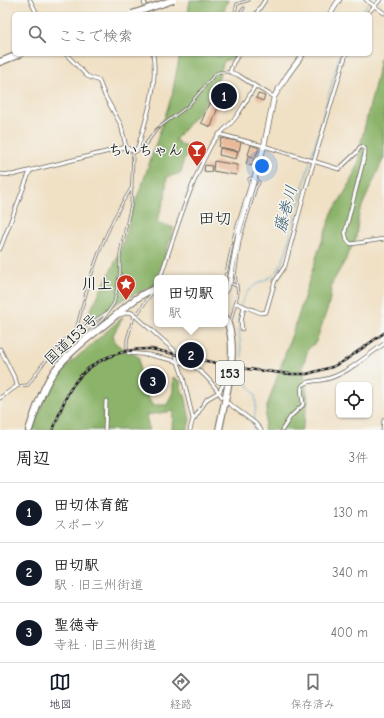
<!DOCTYPE html>
<html lang="ja">
<meta charset="utf-8">
<style>
body{margin:0;font-family:"Comic Neue","Klee One",sans-serif;background:#f6f6f6;color:#202124}
.controls{position:absolute;right:12px;bottom:12px;display:grid;overflow:hidden;border-radius:6px;box-shadow:0 1px 3px #0004}
.controls button{width:36px;height:36px;display:grid;place-items:center;padding:0;border:0;border-bottom:1px solid #e0e0e0;background:#fff;color:#202124;font:20px sans-serif}
.you{position:absolute;left:262px;top:166px;width:14px;height:14px;margin:-10px;border:3px solid #fff;border-radius:50%;background:#1a73e8;box-shadow:0 0 0 6px #1a73e833}
.badge{display:grid;place-items:center;width:26px;height:26px;border-radius:50%;background:#111827;color:#fff;font-size:13px;font-weight:700}
.pin{position:absolute;translate:-50% -50%;border:2px solid #fff;box-shadow:0 1px 4px #0006}
.popup{position:absolute;left:154px;top:275px;width:74px;height:52px;box-sizing:border-box;display:grid;place-content:center;border-radius:6px;background:#fff;filter:drop-shadow(0 1px 3px #0005);font-size:13px;white-space:nowrap;color:#757577}
.popup b{font-size:15px;color:#202124}
.popup::after{content:'';position:absolute;left:50%;top:100%;margin-left:-8px;border:8px solid transparent;border-top-color:#fff}
.list{margin:0;padding:0;list-style:none}
h2{display:flex;justify-content:space-between;align-items:center;height:52px;margin:0;padding:0 16px;font-size:17px}
h2 small{font-size:13px;font-weight:400;color:#757577}
.list li{display:grid;grid-template-columns:26px 1fr auto;gap:12px;align-items:center;box-sizing:border-box;height:60px;padding:0 16px;border-top:1px solid #e0e0e0}
.list b{display:block;font-size:15px;white-space:nowrap}
.list p{margin:0;font-size:13px;white-space:nowrap;color:#757577}
.list em{font-size:13px;font-style:normal;color:#757577}
.icon{flex:none;width:22px;height:22px;fill:none;stroke:currentColor;stroke-width:2;stroke-linecap:round;stroke-linejoin:round}
.map{position:relative;flex:none;width:384px;height:430px;overflow:hidden}
.search{position:absolute;background:#fff;box-shadow:0 1px 3px #0004;left:12px;right:12px;top:12px;height:44px;display:flex;align-items:center;gap:10px;box-sizing:border-box;padding:0 14px;border-radius:6px;color:#757577;font-size:15px}
.sheet{height:232px;background:#fff}
nav{display:flex;justify-content:space-around;align-items:center;box-sizing:border-box;height:56px;border-top:1px solid #e0e0e0;background:#fff;font-size:11px;color:#757577}
nav a{display:grid;justify-items:center;gap:2px}
nav .on{color:#111827}
.map>svg:first-child{display:block}
.forest{fill:#8bb369;stroke:#546842}
.lines{fill:none;stroke-linecap:round;stroke-linejoin:round}
.stream{stroke:#50a4cc;stroke-width:1}
.building{fill:#eab899}
.lane-casing{stroke:#666157;stroke-width:3}
.street-casing{stroke:#666157;stroke-width:4.5}
.secondary-casing{stroke:#666157;stroke-width:6}
.highway-casing{stroke:#666157;stroke-width:8}
.lane{stroke:#fff;stroke-width:1.5}
.street{stroke:#fff;stroke-width:3}
.secondary{stroke:#fff;stroke-width:4.5}
.highway{stroke:#fff;stroke-width:6}
.rail-casing{stroke:#1c1c1c;stroke-width:2.5}
.rail{stroke:#f6f6f2;stroke-width:1;stroke-dasharray:3;stroke-linecap:butt}
.highway-bridge-casing{stroke:#666157;stroke-width:8;stroke-linecap:butt}
.highway-bridge{stroke:#fff;stroke-width:6}
.labels{text-anchor:middle;dominant-baseline:central;stroke-width:3;stroke-linejoin:round;paint-order:stroke}
.shield{fill:#f6f6f2;stroke:#5d5d5c;stroke-width:1}
.shield-label{font-size:14px;font-weight:bold;fill:#1c1c1c}
.poi-label{font-size:15px;font-weight:bold;fill:#1c1c1c;stroke:#f6f6f2;text-anchor:end}
.street-label{font-size:15px;fill:#1c1c1c;stroke:#f6f6f2}
.water-label{font-size:16px;font-style:italic;fill:#33596b;stroke:#f6f6f2}
.quarter-label{font-size:17px;fill:#1c1c1c;stroke:#f6f6f2}
</style>
<div class="map">
<svg width="384" height="430" viewBox="0 0 384 430">
<rect width="100%" height="100%" fill="#f6f6f2"/>
<filter id="ink" filterUnits="userSpaceOnUse"><feTurbulence type="fractalNoise" baseFrequency=".025" numOctaves="2"/><feDisplacementMap in="SourceGraphic" scale="8" xChannelSelector="R" yChannelSelector="G"/><feConvolveMatrix kernelMatrix="1 2 1 2 8 2 1 2 1" color-interpolation-filters="sRGB"/></filter>
<filter id="wash" filterUnits="userSpaceOnUse"><feTurbulence type="fractalNoise" baseFrequency=".012" numOctaves="4" result="noise"/><feDisplacementMap in="SourceGraphic" scale="16" xChannelSelector="R" yChannelSelector="G"/><feGaussianBlur stdDeviation="0.9" result="paint"/><feColorMatrix in="noise" values="0 0 0 0 0 0 0 0 0 0 0 0 0 0 0 0 0 1.4 0 .05"/><feComposite in="paint" operator="in"/></filter>
<g filter="url(#wash)">
<rect width="100%" height="100%" fill="#f0e0c4"/>
<g class="forest">
<path d="M190 0H228L223 14H188Z"/>
<path d="M384 53V157L359 213 356 238 345 261 332 283 329 304 316 342 308 349 303 366 308 401 302 430H264L267 406 298 317 316 258 332 213 348 187 360 159 361 142 377 76 379 61Z"/>
<path d="M180 54H218V57L227 54H236L234 58 224 61 217 82 198 113 175 140 189 149 183 162 181 173 167 177 165 198 157 222 174 228 155 285 118 302 81 328 120 253 132 211 143 182 172 95Z"/>
<path d="M123 317 113 335 116 344 139 357C139 378 142 386 152 405H167L173 392V377L180 381 183 394 185 395 190 420 187 430H172L173 411 146 415 149 430H32L49 388 60 372Z"/>
</g>
<g class="lines">
<g class="stream">
<path d="M359 14 368 4"/>
<path d="M311 159 340 54"/>
<path d="M242 357C240 335 232 303 253 287 265 278 274 280 282 262 287 250 290 237 293 224 299 203 304 183 310 162"/>
<path d="M243 374 242 376 255 395 256 405 253 430"/>
</g>
</g>
<g id="blocks">
<g class="building">
<path d="M221 85 235 91 228 107 214 101Z"/>
<path d="M258 94 265 96 263 101 256 98Z"/>
<path d="M209 103 218 107 211 127 201 123Z"/>
<path d="M221 138 241 142 239 151 219 147Z"/>
<path d="M251 145 259 148 255 158 248 155Z"/>
<path d="M220 148 238 152 236 159 219 155Z"/>
<path d="M248 157 254 158 252 166 246 164Z"/>
<path d="M214 161 238 165 236 175 213 171Z"/>
<path d="M205 165 212 166 211 172 204 171Z"/>
</g>
</g>
</g>
<g filter="url(#ink)">
<use href="#blocks" fill-opacity="0" stroke="#666157" stroke-width="1"/>
<g class="lines">
<g class="lane-casing">
<g id="lane">
<path d="M244 8 240 13 235 12 237 4 249 0"/>
<path d="M225 278 234 236 250 184 249 179 252 178 257 179 259 183 256 187 240 240 235 275 238 293 231 321"/>
<path d="M225 282H226"/>
<path d="M232 284 237 286"/>
<path d="M136 316 153 291"/>
<path d="M75 334C89 280 101 234 132 187"/>
<path d="M78 344 80 340 102 320 114 303 120 273V254L122 244 131 205 133 155 134 152 141 150 157 129 188 106 215 74 219 72H230"/>
<path d="M127 349V340L134 316"/>
<path d="M17 386 28 385 42 365 67 338 108 312"/>
</g>
</g>
<g class="street-casing">
<g id="street">
<path d="M30 0 37 14"/>
<path d="M144 0 146 14"/>
<path d="M366 0 384 13"/>
<path d="M256 14 265 0"/>
<path d="M367 14 380 0"/>
<path d="M66 54 87 76 99 81 105 96 121 125 126 147"/>
<path d="M255 86 274 97"/>
<path d="M219 134 264 146 339 169 356 153 360 147H363L365 149V154L345 232 347 240 351 244 384 239"/>
<path d="M0 174 12 175 126 147 134 152 138 147C147 116 158 86 153 54"/>
<path d="M0 249 30 171"/>
<path d="M160 278C175 234 188 189 210 147 216 135 228 128 236 117 243 107 249 96 255 86L238 75 230 72 233 63 239 54"/>
<path d="M236 303 261 313 266 312 275 281 285 266 305 191 346 54"/>
<path d="M117 315H120L129 312 132 313 174 350 183 377 193 419 190 430"/>
<path d="M242 329 241 322 244 306"/>
<path d="M0 349 16 381 17 386 0 398"/>
<path d="M128 353 150 355 189 364C202 370 214 385 222 397"/>
<path d="M228 403 255 423 261 430"/>
<path d="M194 419 207 399 219 392 226 379 229 377"/>
<path d="M105 430 106 401"/>
<path d="M282 430 291 416 303 405C303 399 300 391 302 386 305 381 317 381 322 380 345 376 365 357 384 344"/>
<path d="M383 430 384 420"/>
</g>
</g>
<g class="secondary-casing">
<g id="secondary">
<path d="M330 14 339 0"/>
<path d="M225 291 230 281 239 231 264 146 274 97 287 76 303 54"/>
</g>
</g>
<g class="highway-casing">
<g id="highway">
<path d="M0 62 20 54"/>
<path d="M29 430C35 412 41 392 51 376 64 355 90 337 109 321 124 309 138 294 157 288"/>
<path d="M219 430C225 397 241 347 225 317"/>
</g>
</g>
<use href="#lane" class="lane"/>
<use href="#street" class="street"/>
<use href="#secondary" class="secondary"/>
<use href="#highway" class="highway"/>
<g class="rail-casing">
<path id="rail" d="M53 430C59 415 64 398 73 385 90 360 122 348 151 349L239 368 290 374H307L332 367 344 361 384 333"/>
</g>
<use href="#rail" class="rail"/>
<g class="highway-bridge-casing">
<path id="highway-bridge" d="M132 14 173 0"/>
</g>
<use href="#highway-bridge" class="highway-bridge"/>
</g>
</g>
<defs>
<g id="bar-pin" transform="scale(1)"><path d="M0 17L-7.5 6A9.5 9.5 0 1 1 7.5 6Z" fill="#c8321e" stroke="#f6f6f2"/><path d="M-6-5H6L.8 .8V4.5H3.5V6h-7V4.5H-.8V.8Z" fill="#fff"/></g>
<g id="sight-pin" transform="scale(1)"><path d="M0 17L-7.5 6A9.5 9.5 0 1 1 7.5 6Z" fill="#c8321e" stroke="#f6f6f2"/><path d="M0-6L1.8-2.2L6-1.7L2.9 1.2L3.7 5.4L0 3.3L-3.7 5.4L-2.9 1.2L-6-1.7L-1.8-2.2Z" fill="#fff"/></g>
</defs>
<g fill-rule="evenodd">
<use href="#bar-pin" x="197" y="150"/>
<use href="#sight-pin" x="126" y="284"/>
</g>
<g class="labels">
<rect class="shield" x="216" y="361" width="28" height="24" rx="3"/>
<g class="shield-label">
<text x="230" y="373">153</text>
</g>
<g class="poi-label">
<text x="183" y="150">ちいちゃん</text>
<text x="112" y="284">川上</text>
</g>
<g class="street-label">
<text transform="translate(71 339) rotate(-43)">国道153号</text>
</g>
<g class="water-label">
<text transform="translate(286 209) rotate(-75)">藤巻川</text>
</g>
<g class="quarter-label">
<text x="215" y="218">田切</text>
</g>
</g>
</svg>
<div class="controls">
<button><svg class="icon" aria-label="locate" viewBox="0 0 24 24"><circle cx="12" cy="12" r="6"/><path d="M12 2v4M12 18v4M2 12h4M18 12h4"/></svg></button>
</div>
<div class="you"></div>
<div class="pin badge" style="left:224px;top:96px">1</div>
<div class="pin badge" style="left:191px;top:355px">2</div>
<div class="popup"><b>田切駅</b>駅</div>
<div class="pin badge" style="left:153px;top:381px">3</div>
<div class="search"><svg class="icon" aria-label="search" viewBox="0 0 24 24"><circle cx="10" cy="10" r="6"/><path d="M15 15l6 6"/></svg>ここで検索</div>
</div>
<section class="sheet">
<h2>周辺<small>3件</small></h2>
<ul class="list">
<li><span class="badge">1</span><div><b>田切体育館</b><p>スポーツ</p></div><em>130 m</em></li>
<li><span class="badge">2</span><div><b>田切駅</b><p>駅 · 旧三州街道</p></div><em>340 m</em></li>
<li><span class="badge">3</span><div><b>聖徳寺</b><p>寺社 · 旧三州街道</p></div><em>400 m</em></li>
</ul>
</section>
<nav>
<a class="on"><svg class="icon" aria-label="map" viewBox="0 0 24 24"><path d="M3 6l6-2 6 2 6-2v14l-6 2-6-2-6 2zM9 4v14M15 6v14"/></svg>地図</a>
<a><svg class="icon" aria-label="directions" viewBox="0 0 24 24"><path d="M12 3l9 9-9 9-9-9zM9 14v-3h6M13 9l2 2-2 2"/></svg>経路</a>
<a><svg class="icon" aria-label="saved" viewBox="0 0 24 24"><path d="M7 4h10v16l-5-4-5 4z"/></svg>保存済み</a>
</nav>
